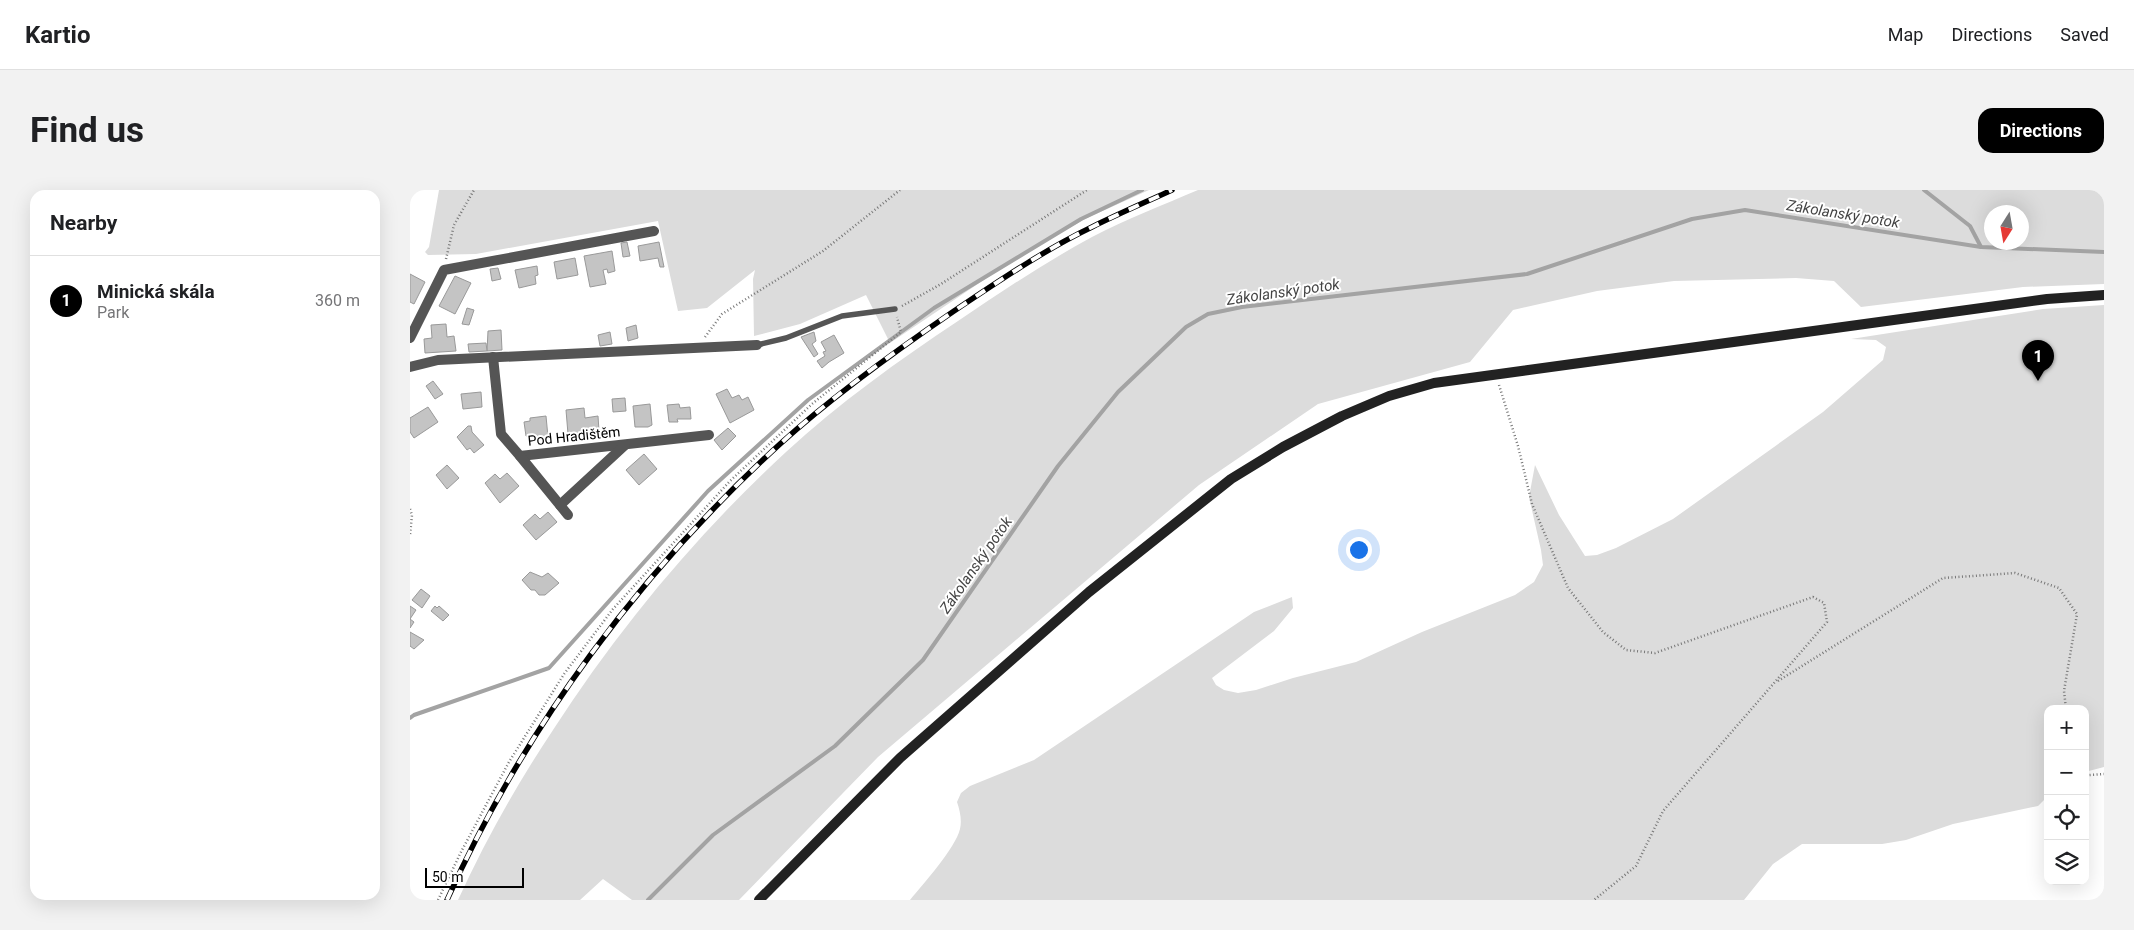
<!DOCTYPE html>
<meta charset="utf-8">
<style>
body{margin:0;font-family:Roboto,sans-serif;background:#f2f2f2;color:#202124}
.controls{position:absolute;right:15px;bottom:15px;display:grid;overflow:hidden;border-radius:10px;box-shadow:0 5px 20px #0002}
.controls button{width:45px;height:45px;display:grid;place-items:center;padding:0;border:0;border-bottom:1px solid #e0e0e0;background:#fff;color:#202124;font:25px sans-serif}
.compass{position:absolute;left:1574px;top:15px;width:45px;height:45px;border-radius:50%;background:#fff;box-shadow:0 5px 20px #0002;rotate:191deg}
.scale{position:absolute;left:15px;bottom:12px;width:99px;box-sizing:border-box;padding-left:5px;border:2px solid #000;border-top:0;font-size:14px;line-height:18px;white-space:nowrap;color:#000;-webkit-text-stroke:4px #fff;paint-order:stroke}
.you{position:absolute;left:948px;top:359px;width:18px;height:18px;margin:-12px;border:4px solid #fff;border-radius:50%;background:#1a73e8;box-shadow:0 0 0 8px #1a73e833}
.badge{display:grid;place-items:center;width:32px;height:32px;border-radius:50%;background:#000;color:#fff;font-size:16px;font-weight:700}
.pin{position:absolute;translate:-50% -41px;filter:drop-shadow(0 1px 2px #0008)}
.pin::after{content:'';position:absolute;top:26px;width:18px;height:15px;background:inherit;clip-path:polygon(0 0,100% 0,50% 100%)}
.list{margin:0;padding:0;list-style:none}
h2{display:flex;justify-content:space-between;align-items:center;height:65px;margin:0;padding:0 20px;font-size:21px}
h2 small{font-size:16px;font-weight:400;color:#757577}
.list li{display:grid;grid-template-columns:32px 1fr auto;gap:15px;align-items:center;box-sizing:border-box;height:90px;padding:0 20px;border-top:1px solid #e0e0e0}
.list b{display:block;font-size:19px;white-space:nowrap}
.list p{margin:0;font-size:16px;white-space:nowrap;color:#757577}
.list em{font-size:16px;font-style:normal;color:#757577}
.icon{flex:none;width:28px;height:28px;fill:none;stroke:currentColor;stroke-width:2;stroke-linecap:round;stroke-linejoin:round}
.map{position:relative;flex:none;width:1694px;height:710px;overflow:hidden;border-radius:15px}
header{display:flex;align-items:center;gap:30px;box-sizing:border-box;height:70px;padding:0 25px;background:#fff;border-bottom:1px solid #e0e0e0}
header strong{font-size:24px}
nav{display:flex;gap:28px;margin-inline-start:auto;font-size:18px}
.intro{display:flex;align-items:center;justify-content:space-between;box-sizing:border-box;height:120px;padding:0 30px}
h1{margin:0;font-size:35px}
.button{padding:12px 22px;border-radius:15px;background:#000;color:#fff;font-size:18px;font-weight:700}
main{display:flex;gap:30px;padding:0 30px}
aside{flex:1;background:#fff;border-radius:15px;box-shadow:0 5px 20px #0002}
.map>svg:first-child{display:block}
.green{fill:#dcdcdc;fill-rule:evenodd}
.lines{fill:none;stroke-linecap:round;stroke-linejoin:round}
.stream{stroke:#a3a3a3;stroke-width:4}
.building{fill:#c4c4c4;stroke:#999}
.path{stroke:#777;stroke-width:2.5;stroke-dasharray:1 2.5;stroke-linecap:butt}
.service{stroke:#555;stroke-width:5.5}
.minor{stroke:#555;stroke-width:10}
.secondary{stroke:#222;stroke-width:10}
.rail-casing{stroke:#000;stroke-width:5.5}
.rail{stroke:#fff;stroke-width:4;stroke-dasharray:11;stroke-linecap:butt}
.labels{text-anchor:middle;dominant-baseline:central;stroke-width:4;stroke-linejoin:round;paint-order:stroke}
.street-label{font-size:14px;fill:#000;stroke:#fff}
.water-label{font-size:15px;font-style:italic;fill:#444;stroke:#fff}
</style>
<header>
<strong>Kartio</strong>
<nav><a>Map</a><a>Directions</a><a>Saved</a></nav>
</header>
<div class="intro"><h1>Find us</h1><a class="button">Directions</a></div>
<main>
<aside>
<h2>Nearby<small></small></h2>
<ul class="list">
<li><span class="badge">1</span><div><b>Minická skála</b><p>Park</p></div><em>360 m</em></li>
</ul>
</aside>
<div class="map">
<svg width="1694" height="710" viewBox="0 0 1694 710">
<rect width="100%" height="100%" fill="#fff"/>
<g class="green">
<path d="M29 0H739L675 29 605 69 480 153 456 105 390 134 344 146 343 89 345 80 297 118 268 121 248 31 66 64 18 65 15 62 19 57Z"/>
<path d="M788 0H1694V94L1613 97 1451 117 1424 91 1386 88 1264 91 1187 101 1103 120 1060 172 908 214 789 295 468 567 329 710H222L193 689 170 710H48C75 651 107 594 143 540 209 438 287 344 376 262 429 213 488 171 548 131 592 101 636 72 682 47 716 29 753 15 788 0ZM1582 22H1612V52H1582Z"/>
<path d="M1694 115V577L1675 582V519H1638V606L1628 616 1543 634 1496 650 1472 654H1392L1363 674 1334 710H500C513 694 545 659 550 639 552 630 550 621 547 612L551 603 560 596 624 570 844 422 882 407 883 418 864 441 802 488 806 495 814 500 828 503 846 500 883 488 946 472 1012 442 1105 405 1124 392 1133 375 1131 360 1119 307 1125 275 1149 325 1175 366 1187 365 1206 358 1263 329 1413 222 1473 170 1476 157 1466 150 1441 149 1633 119Z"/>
</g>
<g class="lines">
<g class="stream">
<path d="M1514 0 1560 36 1571 57"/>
<path d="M0 528 4 525 139 478 298 301 398 210 524 118 671 29 732 0"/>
<path d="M238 710 303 645 425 556 513 470 648 276 708 202 776 137 798 124 832 117 1117 84 1282 29 1335 20 1571 57 1694 62"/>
</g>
</g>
<g class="building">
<path d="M217 52 220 66 213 67 211 53Z"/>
<path d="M249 52 254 77H250L248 68 230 71 228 56Z"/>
<path d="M202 61 205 81 198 83 197 79 193 80 196 94 180 97 174 66Z"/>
<path d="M165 68 168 85 147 89 144 72Z"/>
<path d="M127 76 128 85 125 86 126 94 109 98 105 80Z"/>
<path d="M88 78 91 89 82 91 80 79Z"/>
<path d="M0 84 15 92 4 114 0 112Z"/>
<path d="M45 86 61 93 45 124 29 116Z"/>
<path d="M57 118 64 120 59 135 52 134Z"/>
<path d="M36 134 37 147 44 146 46 161 15 163 14 149 22 148 21 135Z"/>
<path d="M226 135 228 148 218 151 216 138Z"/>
<path d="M91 140 92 160 77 161 78 141Z"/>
<path d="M200 142 202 154 190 156 188 145Z"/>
<path d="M404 142 406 151 402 154 408 164 404 167 391 147Z"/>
<path d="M424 145 434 163 419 172 412 178 407 171 415 166 413 162 416 161 411 152Z"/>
<path d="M76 153 77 161 59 162 58 154Z"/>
<path d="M23 191 33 204 25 209 16 196Z"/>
<path d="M317 199 322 208 329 205 332 210 338 207 344 220 320 233 306 204Z"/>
<path d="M71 202 72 217 53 219 51 204Z"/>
<path d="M215 208 216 221 203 222 202 209Z"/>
<path d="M240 214 242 235 238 237H225L223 216Z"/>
<path d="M269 214 270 218 280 217 281 229H267L268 232H259L257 215Z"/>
<path d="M18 217 28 232 4 248 0 242V228Z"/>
<path d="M174 218 175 228 188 226 189 241 179 242V244H175L174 242 158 244 156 220Z"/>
<path d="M136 226 138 247 122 248V246H116L114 232 120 231V228Z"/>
<path d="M58 236H61L62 242 74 255 64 263 60 258 57 260 47 247Z"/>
<path d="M318 238 326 246 312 260 304 250Z"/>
<path d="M234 264 247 279 229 295 216 280Z"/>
<path d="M37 275 49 288 37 299 26 285Z"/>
<path d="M97 283 109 296 90 313 75 293 85 284 90 289Z"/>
<path d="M138 322 147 332 126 350 113 335 125 324 130 329Z"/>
<path d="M120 382 132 387 138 383 149 393 135 405H129L125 400H121L112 390Z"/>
<path d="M11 399 20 406 12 418 2 410Z"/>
<path d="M0 416 6 420 0 429 4 432 0 438Z"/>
<path d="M25 416 27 418 29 416 39 425 33 431 21 421Z"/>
<path d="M0 442 14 450 4 459 0 456Z"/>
</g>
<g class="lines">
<g class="path">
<path d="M36 69 44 35 64 0"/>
<path d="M492 116 531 94 677 0"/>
<path d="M295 147 312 124 413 61 490 0"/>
<path d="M1089 195 1108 256 1122 314 1158 398 1193 442 1216 460 1245 463 1403 407 1414 413 1417 432 1253 621 1226 676 1184 710"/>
<path d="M0 319 2 325 0 345"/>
<path d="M1368 491 1533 388 1605 383 1649 398 1667 424 1654 501 1656 519"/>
<path d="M1675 580 1679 585 1694 584"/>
<path d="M28 710 51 662 99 572 154 484 203 419 320 291 402 214 491 142 487 127"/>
</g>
<path class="service" d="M347 155 376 148 432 126 485 119"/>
<g class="minor">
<path d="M0 148 34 80 244 41"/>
<path d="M83 167 91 244 110 266 299 245"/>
<path d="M0 177 28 170 347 155"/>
<path d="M110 266 158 325"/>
<path d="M150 315 215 255"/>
</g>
<path class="secondary" d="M349 710 490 568 679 402 821 289 873 257 932 226 979 206 1024 193 1637 109 1694 105"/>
<g class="rail-casing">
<path id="rail" d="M37 710C114 538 231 381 370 254 424 205 484 162 544 121 589 91 634 60 682 37 708 24 736 12 762 0"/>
</g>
<use href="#rail" class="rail"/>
</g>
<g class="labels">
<g class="street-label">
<text transform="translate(164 246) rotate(-6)">Pod Hradištěm</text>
</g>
<g class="water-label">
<text transform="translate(1433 24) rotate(9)">Zákolanský potok</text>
<text transform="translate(873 102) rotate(-8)">Zákolanský potok</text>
<text transform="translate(566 375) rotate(-55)">Zákolanský potok</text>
</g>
</g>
</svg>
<div class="controls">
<button>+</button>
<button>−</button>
<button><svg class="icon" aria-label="locate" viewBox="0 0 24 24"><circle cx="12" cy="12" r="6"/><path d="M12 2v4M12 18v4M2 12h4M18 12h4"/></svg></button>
<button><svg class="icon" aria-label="layers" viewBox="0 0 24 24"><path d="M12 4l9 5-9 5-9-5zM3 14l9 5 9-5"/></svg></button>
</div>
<svg class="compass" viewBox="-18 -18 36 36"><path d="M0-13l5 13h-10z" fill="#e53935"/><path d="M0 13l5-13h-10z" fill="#757577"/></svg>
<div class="scale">50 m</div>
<div class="you"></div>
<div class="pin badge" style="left:1628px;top:191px">1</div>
</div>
</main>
